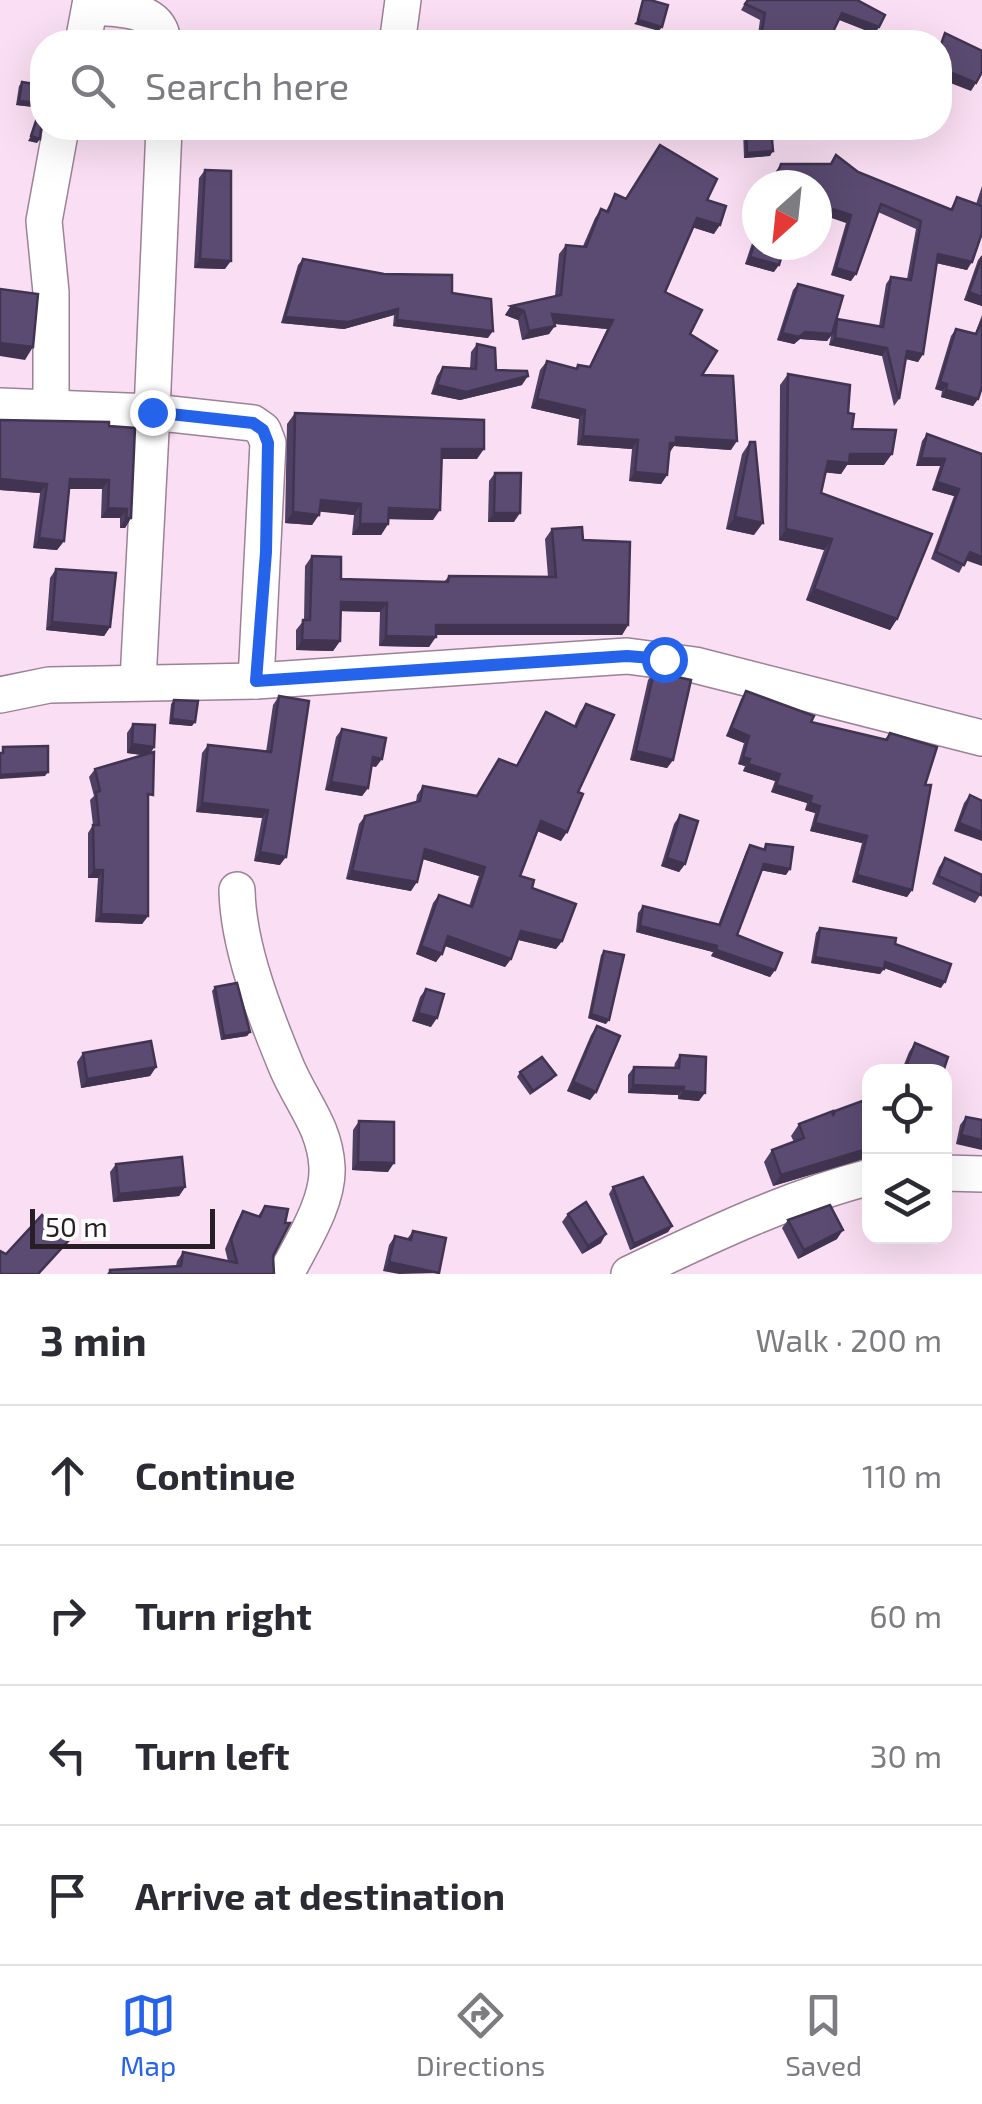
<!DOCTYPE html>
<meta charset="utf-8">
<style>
body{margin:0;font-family:"Exo 2",sans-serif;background:#f2f2f3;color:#2b2b33}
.controls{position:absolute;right:30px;bottom:30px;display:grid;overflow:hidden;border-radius:20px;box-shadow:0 10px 40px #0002}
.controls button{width:90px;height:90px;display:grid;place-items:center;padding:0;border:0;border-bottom:2px solid #e1e1e2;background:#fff;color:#2b2b33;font:50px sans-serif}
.compass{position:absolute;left:742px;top:170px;width:90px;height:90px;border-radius:50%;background:#fff;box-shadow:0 10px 40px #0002;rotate:207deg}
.scale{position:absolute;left:30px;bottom:25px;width:185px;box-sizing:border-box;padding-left:10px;border:5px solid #281e26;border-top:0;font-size:28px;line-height:35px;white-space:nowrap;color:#281e26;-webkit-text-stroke:8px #fff;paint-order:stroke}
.stop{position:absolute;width:30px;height:30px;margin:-22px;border:8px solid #2563eb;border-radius:50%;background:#fff}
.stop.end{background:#2563eb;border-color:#fff;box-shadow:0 2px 10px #0008}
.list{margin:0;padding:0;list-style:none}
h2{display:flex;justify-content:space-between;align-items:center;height:130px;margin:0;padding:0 40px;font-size:42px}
h2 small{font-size:32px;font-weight:400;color:#7c7c81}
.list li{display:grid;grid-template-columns:65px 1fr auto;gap:30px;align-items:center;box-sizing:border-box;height:140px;padding:0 40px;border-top:2px solid #e1e1e2}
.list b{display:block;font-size:38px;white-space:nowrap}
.list em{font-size:32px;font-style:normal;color:#7c7c81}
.icon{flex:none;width:55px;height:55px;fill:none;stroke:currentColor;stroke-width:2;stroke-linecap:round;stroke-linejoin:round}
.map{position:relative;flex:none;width:982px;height:1274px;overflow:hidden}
.search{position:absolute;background:#fff;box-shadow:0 10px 40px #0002;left:30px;right:30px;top:30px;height:110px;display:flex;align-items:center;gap:25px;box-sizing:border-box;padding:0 35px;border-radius:40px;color:#7c7c81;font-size:38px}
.sheet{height:690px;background:#fff}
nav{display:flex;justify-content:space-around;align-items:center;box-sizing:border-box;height:140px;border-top:2px solid #e1e1e2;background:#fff;font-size:28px;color:#7c7c81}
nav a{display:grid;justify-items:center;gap:5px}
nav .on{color:#2563eb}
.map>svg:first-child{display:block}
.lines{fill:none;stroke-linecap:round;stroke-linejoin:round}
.minor-casing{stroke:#9c8296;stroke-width:38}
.minor{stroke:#fff;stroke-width:35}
.wall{fill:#4e4062}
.shaded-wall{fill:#403450}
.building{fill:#5b4b72;stroke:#403450;stroke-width:2.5}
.route{stroke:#2563eb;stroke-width:12}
</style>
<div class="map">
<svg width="982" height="1274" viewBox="0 0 982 1274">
<rect width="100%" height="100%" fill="#fadef3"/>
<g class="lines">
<g class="minor-casing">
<g id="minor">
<path d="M90 7C118 9 160 7 163 42"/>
<path d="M398 37 403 0"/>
<path d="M83 42 91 0"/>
<path d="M0 406 152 412 164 128"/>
<path d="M51 408V292L44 221 61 128"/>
<path d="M138 681 152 412 253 423 263 430 268 443 256 681"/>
<path d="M0 695 49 685 256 681 627 656 695 665 982 738"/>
<path d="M237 890C238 947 265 1015 287 1068 302 1103 325 1127 327 1167 329 1202 301 1244 286 1274"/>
<path d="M944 1173 982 1174"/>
<path d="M629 1274C707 1237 785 1199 870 1177"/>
</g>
</g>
<use href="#minor" class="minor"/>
</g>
<g class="wall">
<path d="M747 0H857L875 34 839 20 828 42H757L760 20 741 10Z"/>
<path d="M22 82 42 85V108L16 105 19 86Z"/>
<path d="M744 128H771L770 156 744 158 743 130Z"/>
<path d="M836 155 858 172 950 210 957 197 976 204 982 186V233L967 270 936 263 923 354 918 362 906 359 899 399 894 406 882 356 829 345 831 336 827 341 800 339 794 344 777 340 793 290 798 284 836 320 879 326 886 284 891 277 907 279 916 229 878 212 851 281 831 275 846 223 817 185H771L776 171 781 164H830Z"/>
<path d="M205 170 225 269 194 268 199 178Z"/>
<path d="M615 194 626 199 707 200 714 234 693 227 665 292 690 334 702 375 731 450 674 446 669 452 667 475 661 484 629 481 632 449 577 445 579 419 531 408 540 370 547 361 575 369 578 365 589 367 607 329 555 324 549 334 522 340 518 320 505 315 511 306 555 296 559 254 566 245 583 246 595 218 601 209 606 211Z"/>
<path d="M757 228V245L774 272 745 264Z"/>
<path d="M982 255V306L964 300 978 260Z"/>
<path d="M303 259 452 293 488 338 393 326 394 315 344 329 281 323 298 265Z"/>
<path d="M982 315V387L978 399 973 406 941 397 942 391 935 389 951 336 956 329 975 334Z"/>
<path d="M477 344 496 370 522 385 460 400 431 394 437 376 443 367 470 368 471 352Z"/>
<path d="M788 374 848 413 852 429 884 465H847L841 474 825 472 821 493 897 619 890 630 806 600 824 550 779 540 780 385Z"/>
<path d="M295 413 477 459H442L433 520 389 519 388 524 381 535H352L354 515 320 511 312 525 285 523 287 424Z"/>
<path d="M109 426 131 518 125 528H120V518H101L102 489H69L64 541 57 550 33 548 40 493 0 490Z"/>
<path d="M927 434 982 454 966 560 959 573 931 559 954 496 932 490 940 466H916L922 441Z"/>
<path d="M750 442 754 535 726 529 742 454Z"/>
<path d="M495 473 514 522H488L489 481Z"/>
<path d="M552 529 583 540 628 625 622 635H436L429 647 379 646 380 612 340 611V641L333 651 296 650V630L304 620 305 566 312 556 341 579 444 582 449 576 548 577 545 539Z"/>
<path d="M56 569 110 627 104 636 46 630 50 578Z"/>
<path d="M654 672 673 760 667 768 630 760 648 680Z"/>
<path d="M746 691 811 722 885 739 890 733 925 785 912 890 907 897 852 882 862 843 810 831 815 813 805 810 807 803 771 792 775 781 743 771 745 766 738 764 744 743 726 736 741 699Z"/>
<path d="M279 696 280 865 254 861 262 818 196 812 202 753 208 745 266 752 273 705Z"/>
<path d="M174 700 192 726 169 724 171 704Z"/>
<path d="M586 704 578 792 561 841 537 831 520 876 532 888 562 941 556 949 518 940 511 959 505 967 445 946 436 962 416 954 433 903 439 895 469 906 479 876 423 859 411 891 346 879 359 824 365 816 416 802 417 795 423 786 476 796 499 759 516 766 546 712 574 726 580 712Z"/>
<path d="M133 724 154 747 151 753 148 802V916L142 924 95 922 98 878H88V833L93 825 90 800 94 796 89 777 95 769 143 755 127 753V733Z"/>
<path d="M342 729 376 767 372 766 368 788 362 796 325 790 336 737Z"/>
<path d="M970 795 982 801 954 831 964 803Z"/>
<path d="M680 815 685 864 679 872 661 866 674 824Z"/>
<path d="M766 844 786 875 761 870 737 935 775 970 770 977 711 956 713 952 636 932 638 913 643 906 718 925 746 852 750 845 763 849Z"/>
<path d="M945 858 982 892 975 903 932 884 939 867Z"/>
<path d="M820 928 895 944 941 988 884 968 880 974 811 963 816 933Z"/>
<path d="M604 951 606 1024 588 1018 601 955Z"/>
<path d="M215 987 250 1032 247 1036 221 1040 212 991Z"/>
<path d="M426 989 431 1027 412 1021 420 997Z"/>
<path d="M597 1026 596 1092 590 1100 567 1091 591 1035Z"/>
<path d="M915 1043 943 1072H901L909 1052Z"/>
<path d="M83 1053 156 1067 150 1076 81 1088 77 1062Z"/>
<path d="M680 1055 699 1101 678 1099V1095L628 1093V1075L634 1067 674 1068 675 1063Z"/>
<path d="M520 1072 553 1079 530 1095 517 1077Z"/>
<path d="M966 1117 982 1120 956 1144 960 1125Z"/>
<path d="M359 1121 388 1172 352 1170 353 1130Z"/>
<path d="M870 1121V1157L773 1186 764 1162 772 1150 794 1142 791 1136 799 1124Z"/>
<path d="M116 1164 185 1187 179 1196 113 1202 110 1172Z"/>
<path d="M613 1187 672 1226 668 1232 630 1250 609 1194Z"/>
<path d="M265 1206 273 1256 274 1274H107L110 1270 176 1266 177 1261 183 1252 228 1261 225 1249 237 1221 243 1211 258 1216Z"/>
<path d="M568 1214 601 1243 582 1254 562 1222Z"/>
<path d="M788 1220 837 1239 798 1259 782 1228Z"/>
<path d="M413 1231 446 1238 383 1271 389 1245 395 1236 407 1239Z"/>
</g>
<g class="shaded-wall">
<path d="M842 13 879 27 875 34 838 19Z"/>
<path d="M638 20 662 27 659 31 634 24Z"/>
<path d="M940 68 976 83 971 91 940 79Z"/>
<path d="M19 101 42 103V108L16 105Z"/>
<path d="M88 128H147L142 134 87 130Z"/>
<path d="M399 128H420L418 131Z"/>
<path d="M31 136 40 139 37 143 28 141Z"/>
<path d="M773 151 770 156 744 158 747 153Z"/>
<path d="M817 204 851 215 846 223 817 213Z"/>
<path d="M697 218 720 225 714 234 691 227Z"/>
<path d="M938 254 972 262 967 270 932 262Z"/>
<path d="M750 257 779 265 774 272 745 264Z"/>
<path d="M200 259 231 261 225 269 194 268Z"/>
<path d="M836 268 856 274 851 281 831 275Z"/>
<path d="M969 292 982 297V306L964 300Z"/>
<path d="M511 306 524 311 518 320 505 315Z"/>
<path d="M398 309 394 315 344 329 281 323 285 317Z"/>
<path d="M552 314 613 320 607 329 546 323Z"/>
<path d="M397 320 493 331 488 338 393 326Z"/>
<path d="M555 326 549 334 522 340 529 331Z"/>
<path d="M805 332 832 334 827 341 800 339 794 344 777 340 782 333Z"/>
<path d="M835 338 887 348 882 356 829 345Z"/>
<path d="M0 343 33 347 25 360 0 356Z"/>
<path d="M907 351 923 354 918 362 902 358Z"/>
<path d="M528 376 522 385 460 400 431 394 437 385Z"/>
<path d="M940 382 947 384 942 391 935 389Z"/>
<path d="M946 390 978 399 973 406 941 397Z"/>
<path d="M537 399 585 410 579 419 531 408Z"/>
<path d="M583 436 638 440 632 449 577 445Z"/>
<path d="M676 437 737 441 731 450 674 446 670 452V443Z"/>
<path d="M442 449H484L477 459H435Z"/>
<path d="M850 454H892L884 465H847L841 474 820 472 828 461Z"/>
<path d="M921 458 945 459 940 466H916Z"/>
<path d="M635 472 667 475 661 484 629 481Z"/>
<path d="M0 479 47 484 40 493 0 490Z"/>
<path d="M70 479 109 480 102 489H63Z"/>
<path d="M937 482 959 489 954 496 932 490Z"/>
<path d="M321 500 361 504 354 515 313 511Z"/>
<path d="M108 508 127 509 120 518H101Z"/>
<path d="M389 508 440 510 433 520 382 519Z"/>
<path d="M293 512 319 515 312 525 285 523Z"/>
<path d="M494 513H520L514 522H488Z"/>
<path d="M735 517 763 523 754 535 726 529Z"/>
<path d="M126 518H131L125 528H120Z"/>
<path d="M360 524H388L381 535H352Z"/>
<path d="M786 529 832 539 824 550 779 540Z"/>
<path d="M39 538 64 541 57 550 33 548Z"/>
<path d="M970 552 982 557V566L965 560Z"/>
<path d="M814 589 897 619 890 630 806 600Z"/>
<path d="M341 602 387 603 380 612 334 611Z"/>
<path d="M52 622 110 627 104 636 46 630Z"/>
<path d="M436 625H628L622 635H430Z"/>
<path d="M386 636 436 637 429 647 379 646Z"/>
<path d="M302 640 340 641 333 651 296 650Z"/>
<path d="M172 719 195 722 192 726 169 724Z"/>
<path d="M731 728 749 736 744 743 726 736Z"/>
<path d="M132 744 154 747 148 756 127 753Z"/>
<path d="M636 751 673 760 667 768 630 760Z"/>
<path d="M373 757 382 759 376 767 367 765Z"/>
<path d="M743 757 750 759 745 766 738 764Z"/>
<path d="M748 764 780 774 775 781 743 771Z"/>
<path d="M48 772 45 776 0 779V775Z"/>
<path d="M331 782 368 788 362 796 325 790Z"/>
<path d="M776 785 812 796 807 803 771 792Z"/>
<path d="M202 803 268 810 262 818 196 812Z"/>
<path d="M810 803 820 806 815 813 805 810Z"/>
<path d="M541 821 567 832 561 841 535 830Z"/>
<path d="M815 823 867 836 862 843 810 831Z"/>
<path d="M959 823 982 832V841L954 831Z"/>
<path d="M425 849 485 867 479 876 419 858Z"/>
<path d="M260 852 286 857 280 865 254 861Z"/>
<path d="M667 858 685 864 679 872 661 866Z"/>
<path d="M764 864 790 869 786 875 760 870Z"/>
<path d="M94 870H103L98 878H88Z"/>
<path d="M352 871 417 882 411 891 346 879Z"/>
<path d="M857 875 912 890 907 897 852 882Z"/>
<path d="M101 914 148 916 142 924 95 922Z"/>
<path d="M640 926 717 946 713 952 636 932Z"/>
<path d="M521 931 562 941 556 949 515 939Z"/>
<path d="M448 936 511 959 505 967 442 945Z"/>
<path d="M421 946 442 954 436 962 416 954Z"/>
<path d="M716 950 775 970 770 977 711 956Z"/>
<path d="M815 957 884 969 880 974 811 963Z"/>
<path d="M885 962 945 982 941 988 881 967Z"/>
<path d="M418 1013 437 1018 431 1027 412 1021Z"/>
<path d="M591 1014 609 1020 606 1024 588 1018Z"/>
<path d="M250 1032 247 1036 221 1040 224 1036Z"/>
<path d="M907 1064 926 1072H901Z"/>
<path d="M156 1067 150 1076 81 1088 87 1079Z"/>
<path d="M573 1082 596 1092 590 1100 567 1091Z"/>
<path d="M633 1085 684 1087 678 1095 628 1093Z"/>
<path d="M683 1091 705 1093 699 1101 678 1099Z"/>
<path d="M961 1135 982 1140V1150L956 1144Z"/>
<path d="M870 1148V1157L773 1186 781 1175Z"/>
<path d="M358 1162 394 1163 388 1172 352 1170Z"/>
<path d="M185 1187 179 1196 113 1202 119 1194Z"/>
<path d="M672 1226 668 1232 630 1250 634 1244Z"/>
<path d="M843 1230 837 1239 798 1259 804 1250Z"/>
<path d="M606 1234 601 1243 582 1254 588 1246Z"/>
<path d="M389 1262 439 1273 399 1274 383 1271Z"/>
</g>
<g class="building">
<path d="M643 0H650L668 5 662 27 638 20Z"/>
<path d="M748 0H857L885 15 879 27 842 13 828 42H760L765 13 745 4Z"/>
<path d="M945 33 982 51V72L976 83 940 68V47Z"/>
<path d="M22 82 42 85V103L19 101Z"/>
<path d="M37 118 42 120 40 139 31 136Z"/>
<path d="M746 128H771L773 151 747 153Z"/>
<path d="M660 145 717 179 707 200 726 206 720 225 697 218 665 292 702 310 690 334 717 351 702 375 733 376 737 441 676 437V443H670L667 475 635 472 638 440 583 436 585 410 537 399 547 361 577 369 578 365 590 367 613 320 552 314 555 326 529 331 524 311 511 306 561 295 566 245 586 247 601 209 608 212 615 194 626 199Z"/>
<path d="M836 155 858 172 952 210 957 197 982 206V233L972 262 938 254 923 354 907 351 899 399 887 348 835 338 837 319 883 327 891 277 911 280 921 221 881 204 856 274 836 268 851 215 817 204V185H774L781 164H831Z"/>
<path d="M205 170 231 171V261L200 259Z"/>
<path d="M757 236V245H785L779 265 750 257Z"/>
<path d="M982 257V297L969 292Z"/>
<path d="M303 259 384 274 452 275V293L491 299 493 331 397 320 398 309 348 322 285 317Z"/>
<path d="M798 284 843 296 832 334 805 332 799 337 782 333Z"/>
<path d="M0 289 38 294 33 347 0 343Z"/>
<path d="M982 320V387L978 399 946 390 947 384 940 382 956 329 976 334Z"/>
<path d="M477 344 495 348 496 370 527 371 528 376 466 392 437 385 443 367 476 369Z"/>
<path d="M788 374 850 385 848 413 854 414 852 429 896 430 892 454H850L849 463 828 461 821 493 932 534 897 619 814 589 832 539 786 529Z"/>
<path d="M295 413 484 420V449H442L440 510 389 508 388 524H360L361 504 321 500 319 515 293 512Z"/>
<path d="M0 420 109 422V426L135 428 131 518H126L127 509 108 508 109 480 70 479 64 541 39 538 47 484 0 479Z"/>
<path d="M927 434 982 454V557L970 552 964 565 936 552 959 489 937 482 945 459 921 458Z"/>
<path d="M750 442H755L763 523 735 517Z"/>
<path d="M495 473H521L520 513H494Z"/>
<path d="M582 527 583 540 630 542 628 625H436V637L386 636 387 603 341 602 340 641 302 640 303 620H310L312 556 341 557V579L448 582 449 576 556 577 552 529Z"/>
<path d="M56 569 116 573 110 627 52 622Z"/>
<path d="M654 672 691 680 673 760 636 751Z"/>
<path d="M746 691 814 716 811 722 887 740 890 733 937 747 925 785H931L912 890 857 875 867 836 815 823 820 806 810 803 812 796 776 785 780 774 748 764 750 759 743 757 749 736 731 728Z"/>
<path d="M279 696 309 701 286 857 260 852 268 810 202 803 208 745 271 752Z"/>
<path d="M174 700 198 701 195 722 172 719Z"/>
<path d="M586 704 614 715 578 792 583 794 567 832 541 821 520 876 534 880 532 888 576 904 562 941 521 931 511 959 448 936 442 954 421 946 439 895 472 907 485 867 425 849 417 882 352 871 365 816 420 801 423 786 477 796 499 759 517 766 546 712 576 727Z"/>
<path d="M133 724 155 725 154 747 132 744Z"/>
<path d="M342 729 386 738 382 759 373 757 368 788 331 782Z"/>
<path d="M48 746V772L0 775V753H3V747Z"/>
<path d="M154 752 153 795 148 794V916L101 914 103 870H94L93 825H99L96 792 100 791 95 769Z"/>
<path d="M970 795 982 801V832L959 823Z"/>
<path d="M680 815 698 821 685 864 667 858Z"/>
<path d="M766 844 793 847 790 869 764 864 737 935 782 953 775 970 716 950 717 946 640 926 643 906 720 925 750 845 765 850Z"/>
<path d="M945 858 982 875 981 895 938 876Z"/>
<path d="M820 928 896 938 895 944 951 964 945 982 885 962 884 969 815 957Z"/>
<path d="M604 951 624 955 609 1020 591 1014Z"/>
<path d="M237 983 250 1032 224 1036 215 987Z"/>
<path d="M426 989 444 994 437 1018 418 1013Z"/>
<path d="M597 1026 620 1036 596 1092 573 1082Z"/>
<path d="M151 1041 156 1067 87 1079 83 1053Z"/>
<path d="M915 1043 948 1057 943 1072H926L907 1064Z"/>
<path d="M680 1055 706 1057 705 1093 683 1091 684 1087 633 1085 634 1067 679 1068Z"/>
<path d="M542 1057 556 1075 533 1091 520 1072Z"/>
<path d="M862 1101 870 1121V1148L781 1175 772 1150 804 1138 799 1124 833 1111V1116L835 1111Z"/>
<path d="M966 1117 982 1120V1140L961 1135Z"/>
<path d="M359 1121 394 1122V1163L358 1162Z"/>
<path d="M182 1157 185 1187 119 1194 116 1164Z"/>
<path d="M643 1177 672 1226 634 1244 613 1187Z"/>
<path d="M586 1202 606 1234 588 1246 568 1214Z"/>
<path d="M830 1205 843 1230 804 1250 788 1220Z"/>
<path d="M265 1206 288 1209 285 1223H290L273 1256 274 1274H110V1270L181 1266 183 1252 237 1263 231 1239 243 1211 260 1217Z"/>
<path d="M42 1215 69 1240 38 1274H0V1251L6 1254Z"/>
<path d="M413 1231 446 1238 439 1273 389 1262 395 1236 411 1240Z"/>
</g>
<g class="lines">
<path class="route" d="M152 412 253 423 263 430 268 443 266 552 256 681 627 656 664 659"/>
</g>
</svg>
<div class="controls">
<button><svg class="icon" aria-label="locate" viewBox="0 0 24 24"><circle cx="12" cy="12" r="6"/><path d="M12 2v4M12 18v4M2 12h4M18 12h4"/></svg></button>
<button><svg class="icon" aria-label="layers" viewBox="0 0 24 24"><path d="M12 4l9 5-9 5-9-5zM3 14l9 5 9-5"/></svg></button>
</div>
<svg class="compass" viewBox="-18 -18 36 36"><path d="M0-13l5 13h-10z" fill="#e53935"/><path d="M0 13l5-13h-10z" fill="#7c7c81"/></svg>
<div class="scale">50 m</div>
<div class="stop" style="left:664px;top:659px"></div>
<div class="stop end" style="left:152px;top:412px"></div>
<div class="search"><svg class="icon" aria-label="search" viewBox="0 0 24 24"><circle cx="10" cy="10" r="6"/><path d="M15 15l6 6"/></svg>Search here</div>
</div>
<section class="sheet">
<h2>3 min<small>Walk · 200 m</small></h2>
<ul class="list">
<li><svg class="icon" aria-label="ahead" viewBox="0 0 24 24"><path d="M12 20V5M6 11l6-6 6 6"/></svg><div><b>Continue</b></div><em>110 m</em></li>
<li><svg class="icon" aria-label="right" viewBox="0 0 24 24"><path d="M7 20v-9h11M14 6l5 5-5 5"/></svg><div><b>Turn right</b></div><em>60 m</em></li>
<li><svg class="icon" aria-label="left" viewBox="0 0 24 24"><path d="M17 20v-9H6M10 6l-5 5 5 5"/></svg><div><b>Turn left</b></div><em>30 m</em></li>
<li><svg class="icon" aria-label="arrive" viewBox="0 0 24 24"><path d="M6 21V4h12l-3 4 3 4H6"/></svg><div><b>Arrive at destination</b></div></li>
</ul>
</section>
<nav>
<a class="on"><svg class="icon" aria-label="map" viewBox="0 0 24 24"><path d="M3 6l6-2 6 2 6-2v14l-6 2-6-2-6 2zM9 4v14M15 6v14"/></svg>Map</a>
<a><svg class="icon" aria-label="directions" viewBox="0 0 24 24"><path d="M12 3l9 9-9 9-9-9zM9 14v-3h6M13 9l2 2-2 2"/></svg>Directions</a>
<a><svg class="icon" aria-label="saved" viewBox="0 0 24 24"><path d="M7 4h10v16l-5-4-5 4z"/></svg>Saved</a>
</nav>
